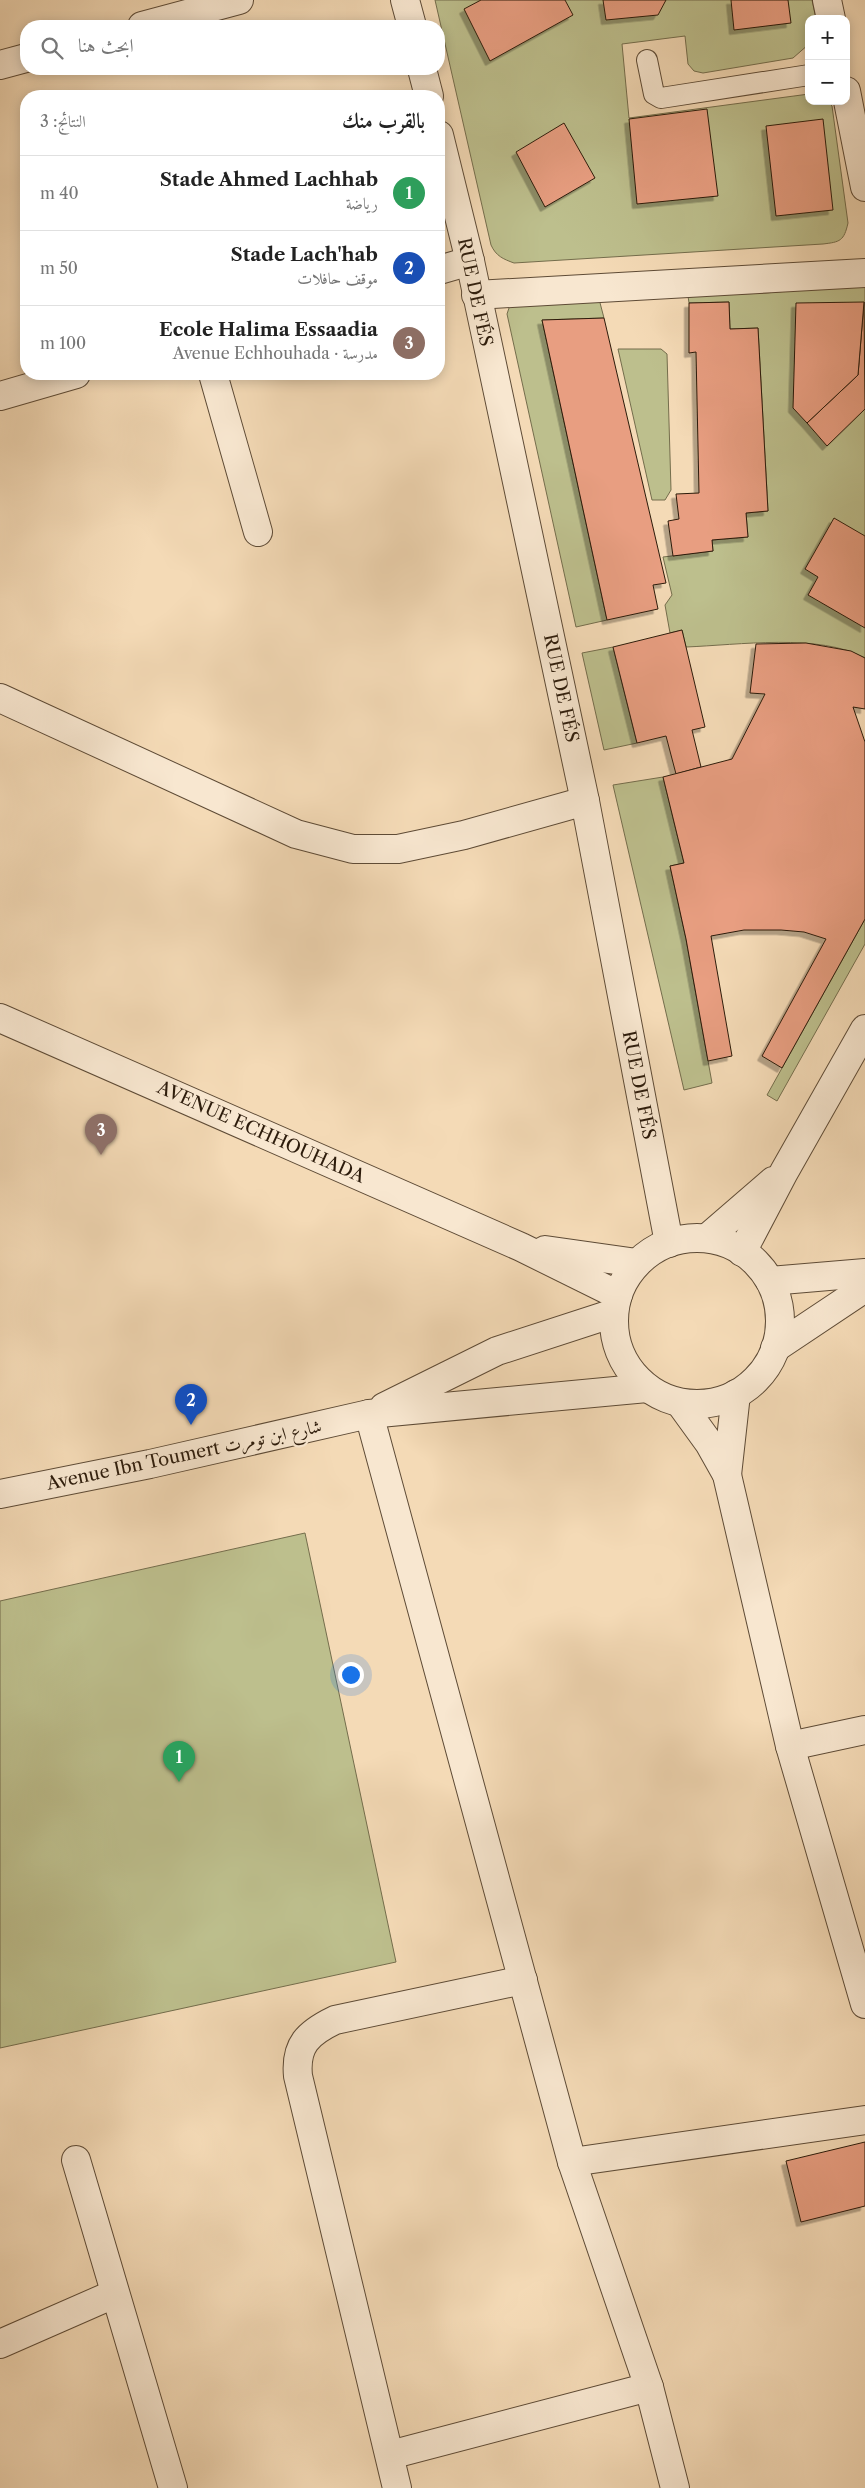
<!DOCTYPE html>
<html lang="ar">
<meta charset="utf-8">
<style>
body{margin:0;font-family:"Libre Caslon Text",Amiri,serif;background:#f2f2f2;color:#222;direction:rtl}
.controls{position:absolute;right:15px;top:15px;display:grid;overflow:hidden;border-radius:10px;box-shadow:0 2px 12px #0003}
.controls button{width:45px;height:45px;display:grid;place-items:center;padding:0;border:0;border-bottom:1px solid #e0e0e0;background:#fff;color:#222;font:25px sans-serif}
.you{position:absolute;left:350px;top:1674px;width:18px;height:18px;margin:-12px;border:4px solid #fff;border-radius:50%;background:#1a73e8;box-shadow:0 0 0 8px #1a73e833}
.badge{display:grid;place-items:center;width:32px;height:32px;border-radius:50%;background:#d93025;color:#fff;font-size:16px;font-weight:700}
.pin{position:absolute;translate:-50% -41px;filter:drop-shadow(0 1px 2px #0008)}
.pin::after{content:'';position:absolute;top:26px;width:18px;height:15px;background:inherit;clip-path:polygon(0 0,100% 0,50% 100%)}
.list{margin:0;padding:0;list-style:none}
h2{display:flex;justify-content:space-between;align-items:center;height:65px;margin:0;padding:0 20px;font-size:21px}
h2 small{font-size:16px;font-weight:400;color:#767676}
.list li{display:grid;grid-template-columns:32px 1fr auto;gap:15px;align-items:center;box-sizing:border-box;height:75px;padding:0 20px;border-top:1px solid #e0e0e0}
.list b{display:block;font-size:19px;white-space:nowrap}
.list p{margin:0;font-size:16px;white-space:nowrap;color:#767676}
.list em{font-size:16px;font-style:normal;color:#767676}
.icon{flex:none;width:28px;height:28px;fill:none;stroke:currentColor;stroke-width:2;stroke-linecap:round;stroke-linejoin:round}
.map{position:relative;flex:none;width:865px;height:2488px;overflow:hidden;direction:ltr}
.search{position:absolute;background:#fff;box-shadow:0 2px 12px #0003;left:20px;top:20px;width:425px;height:55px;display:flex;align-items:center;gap:12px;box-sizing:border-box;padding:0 18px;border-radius:20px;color:#767676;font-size:19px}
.panel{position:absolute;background:#fff;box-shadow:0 2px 12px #0003;left:20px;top:90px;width:425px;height:290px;border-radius:20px;direction:rtl}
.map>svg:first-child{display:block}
.green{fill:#bdbf8d;stroke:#746d4c}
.building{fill:#e89e81;stroke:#2c1b0b;filter:url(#shadow)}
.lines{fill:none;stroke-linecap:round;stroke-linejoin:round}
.service-casing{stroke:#5e4b36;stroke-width:22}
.pedestrian-casing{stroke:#5e4b36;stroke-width:30}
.minor-casing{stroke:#5e4b36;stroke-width:30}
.service{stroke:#f8e7d0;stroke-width:20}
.pedestrian{stroke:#f8e7d0;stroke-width:28}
.minor{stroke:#f8e7d0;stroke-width:28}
.labels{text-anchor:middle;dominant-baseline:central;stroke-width:4.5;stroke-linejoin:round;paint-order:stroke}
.street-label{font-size:18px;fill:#2c1b0b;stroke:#f8e7d0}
</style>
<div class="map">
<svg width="865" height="2488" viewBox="0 0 865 2488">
<defs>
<filter id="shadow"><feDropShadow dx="-4.5" dy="4.5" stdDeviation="0" flood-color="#0004"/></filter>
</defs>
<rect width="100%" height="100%" fill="#f4dab6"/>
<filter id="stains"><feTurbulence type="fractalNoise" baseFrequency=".004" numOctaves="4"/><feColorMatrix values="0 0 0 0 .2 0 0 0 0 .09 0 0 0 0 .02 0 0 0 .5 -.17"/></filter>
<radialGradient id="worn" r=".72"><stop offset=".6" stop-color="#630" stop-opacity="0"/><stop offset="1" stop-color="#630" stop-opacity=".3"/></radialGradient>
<g class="green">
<path d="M435 0H812L816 19H809V44L793 58 703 73 694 71 688 64 685 36 622 44 629 118 809 94V101H828L832 106 848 223C844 241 840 242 823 244L514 263C503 259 496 256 491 245Z"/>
<path d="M863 284 865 285V658C820 633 738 645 686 647L682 630 670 633 665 605 672 595 663 557 713 551 712 540 748 537 746 513 768 511 758 328 730 329 729 302 689 303 688 296 766 293Z"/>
<path d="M599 299 604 318 542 320 607 620 576 627 507 314 510 305Z"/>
<path d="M618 349H661L667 354 671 490 665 500H652Z"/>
<path d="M613 647 637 743 604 750 582 653Z"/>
<path d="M663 777 684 863 670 866 686 939 712 1083 684 1090 613 785Z"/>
<path d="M865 919V944L777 1101 767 1095Z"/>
<path d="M305 1533 396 1962 0 2048V1601Z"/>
</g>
<g class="building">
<path d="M481 0H565L573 15 490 61 464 9Z"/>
<path d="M603 0H666L658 15 606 20Z"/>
<path d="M731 0H788L791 23 734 30Z"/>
<path d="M707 109 718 196 637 204 629 119Z"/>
<path d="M823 119 833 210 776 216 766 126Z"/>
<path d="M564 123 595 178 545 207 516 152Z"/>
<path d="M729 302 730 329 758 328 768 511 746 513 748 537 712 540 713 551 673 556 668 521 679 519 676 494 699 493 696 352 689 353V303Z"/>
<path d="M864 302 865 409 827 446 807 423 858 375Z"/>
<path d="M864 302 858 375 807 423 793 408 796 303Z"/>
<path d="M604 318 666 583 653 585 658 609 607 620 542 320Z"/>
<path d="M834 518 865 536V628L808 595 818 577 805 569Z"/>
<path d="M682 630 705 727 692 730 701 767 676 774 666 736 637 743 613 647Z"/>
<path d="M806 643 851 651 865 658V709L853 707 865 742V919L782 1068 762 1056 826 939 804 932 781 930H744L711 936 732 1056 708 1061 686 939 670 866 684 863 663 777 732 759 765 694 750 693 756 644Z"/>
<path d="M865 2142V2206L801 2222 786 2161Z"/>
</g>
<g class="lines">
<g class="service-casing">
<path id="service" d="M647 60 654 94 661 98 809 75"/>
</g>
<g class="pedestrian-casing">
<path id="pedestrian" d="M390 2455 649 2387"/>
</g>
<g class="minor-casing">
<g id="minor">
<path d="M405 0 412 26"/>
<path d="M827 0 831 19"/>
<path d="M142 26 239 0"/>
<path d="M0 65 26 58"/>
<path d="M422 69 429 96"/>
<path d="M846 91 865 187"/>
<path d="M439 135 470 261 585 801 669 1243"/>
<path d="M439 270 470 261"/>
<path d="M476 295 865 273"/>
<path d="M213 374 258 532"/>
<path d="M0 396 76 374"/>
<path d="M0 698 296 834 353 849H398L464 835 585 801"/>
<path d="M0 1018 521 1247 618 1295"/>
<circle cx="697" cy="1321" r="83"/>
<path d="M707 1238 773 1181"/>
<path d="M545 1250 637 1263"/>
<path d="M742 1252 784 1172 865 1029"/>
<path d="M770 1281 865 1273"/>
<path d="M775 1348 865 1288"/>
<path d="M680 1403 709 1443 727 1475 790 1746 865 2004"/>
<path d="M384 1407 497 1351 614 1313"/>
<path d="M369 1414 572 2162 649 2387 675 2488"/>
<path d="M727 1475 736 1394"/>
<path d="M0 1494 150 1464 369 1414 647 1388"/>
<path d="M790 1746 865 1730"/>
<path d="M76 2160 173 2488"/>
<path d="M572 2162 865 2120"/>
<path d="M0 2344 114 2294"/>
<path d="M397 2488 298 2076C295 2045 308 2033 335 2020L523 1980"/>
</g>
</g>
<use href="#service" class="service"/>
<use href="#pedestrian" class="pedestrian"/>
<use href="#minor" class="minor"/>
</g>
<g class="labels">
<g class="street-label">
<text transform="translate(475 292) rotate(78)">RUE DE FÉS</text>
<text transform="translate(561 688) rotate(78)">RUE DE FÉS</text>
<text transform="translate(639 1085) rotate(79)">RUE DE FÉS</text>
<text transform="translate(261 1132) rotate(24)">AVENUE ECHHOUHADA</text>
<text transform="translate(184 1455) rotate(-12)">Avenue Ibn Toumert شارع ابن تومرت</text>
</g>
</g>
<rect width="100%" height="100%" filter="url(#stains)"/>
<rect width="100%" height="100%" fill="url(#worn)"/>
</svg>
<div class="controls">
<button>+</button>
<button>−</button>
</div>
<div class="you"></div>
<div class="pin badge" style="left:179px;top:1782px;background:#2e9e5b">1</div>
<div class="pin badge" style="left:191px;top:1425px;background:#1a4fb4">2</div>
<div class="pin badge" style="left:101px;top:1155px;background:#8d6e63">3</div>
<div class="search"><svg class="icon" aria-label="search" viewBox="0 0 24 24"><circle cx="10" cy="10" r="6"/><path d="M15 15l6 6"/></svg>ابحث هنا</div>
<section class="panel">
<h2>بالقرب منك<small>النتائج: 3</small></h2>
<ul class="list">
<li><span class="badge" style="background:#2e9e5b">1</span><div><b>Stade Ahmed Lachhab</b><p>رياضة</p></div><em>40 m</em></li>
<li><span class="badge" style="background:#1a4fb4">2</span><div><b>Stade Lach'hab</b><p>موقف حافلات</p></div><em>50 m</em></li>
<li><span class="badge" style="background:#8d6e63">3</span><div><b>Ecole Halima Essaadia</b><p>مدرسة · Avenue Echhouhada</p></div><em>100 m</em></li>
</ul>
</section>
</div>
